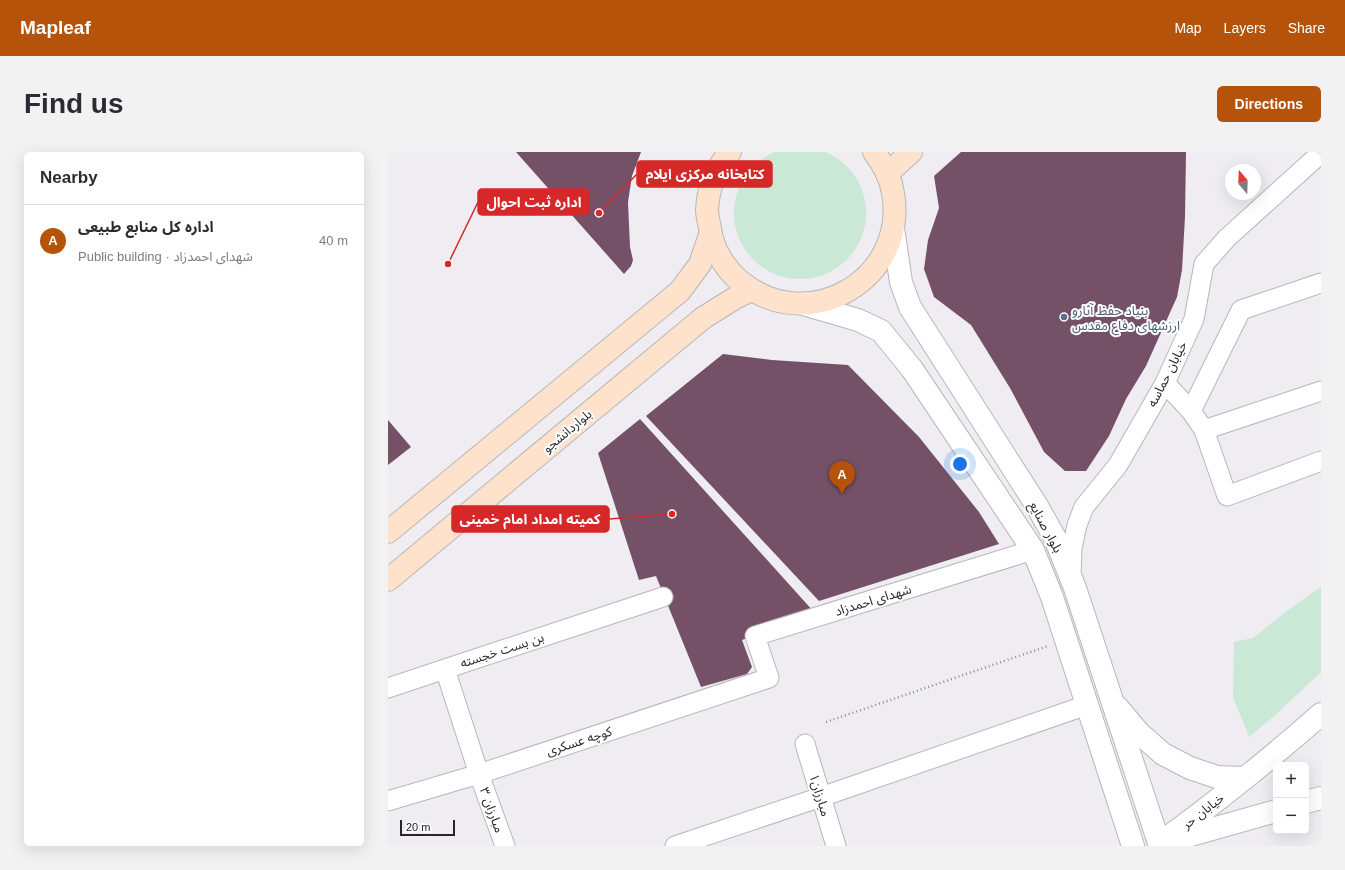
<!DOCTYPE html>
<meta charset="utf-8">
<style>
body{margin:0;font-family:Helvetica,"Noto Sans Arabic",sans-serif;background:#f2f2f3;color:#2b2b33}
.controls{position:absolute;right:12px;bottom:12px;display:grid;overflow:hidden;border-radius:6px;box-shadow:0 4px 16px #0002}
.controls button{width:36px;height:36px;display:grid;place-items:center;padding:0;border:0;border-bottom:1px solid #e1e1e2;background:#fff;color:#2b2b33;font:20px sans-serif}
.compass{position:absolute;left:837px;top:12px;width:36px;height:36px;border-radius:50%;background:#fff;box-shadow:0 4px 16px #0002;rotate:341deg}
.scale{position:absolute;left:12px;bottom:10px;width:55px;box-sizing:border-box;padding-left:4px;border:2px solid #272628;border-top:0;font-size:11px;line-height:14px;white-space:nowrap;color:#272628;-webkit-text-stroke:3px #fff;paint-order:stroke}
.you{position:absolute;left:572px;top:312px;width:14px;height:14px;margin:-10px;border:3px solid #fff;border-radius:50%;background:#1a73e8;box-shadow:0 0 0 6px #1a73e833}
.badge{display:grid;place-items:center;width:26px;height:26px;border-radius:50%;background:#b45309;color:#fff;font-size:13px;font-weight:700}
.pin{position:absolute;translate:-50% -33px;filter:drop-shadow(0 1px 2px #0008)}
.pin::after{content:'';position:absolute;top:21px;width:14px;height:12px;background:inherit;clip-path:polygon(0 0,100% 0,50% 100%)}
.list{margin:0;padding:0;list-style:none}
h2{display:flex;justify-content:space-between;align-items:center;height:52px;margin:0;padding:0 16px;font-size:17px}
h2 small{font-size:13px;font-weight:400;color:#7c7c81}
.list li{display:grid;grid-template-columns:26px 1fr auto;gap:12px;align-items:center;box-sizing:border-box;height:72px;padding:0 16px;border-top:1px solid #e1e1e2}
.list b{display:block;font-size:15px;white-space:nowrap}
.list p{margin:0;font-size:13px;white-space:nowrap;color:#7c7c81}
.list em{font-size:13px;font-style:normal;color:#7c7c81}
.map{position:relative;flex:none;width:933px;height:694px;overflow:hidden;border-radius:6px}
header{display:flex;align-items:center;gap:24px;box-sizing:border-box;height:56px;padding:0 20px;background:#b45309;color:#fff}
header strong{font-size:19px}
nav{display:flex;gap:22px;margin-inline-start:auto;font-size:14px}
.intro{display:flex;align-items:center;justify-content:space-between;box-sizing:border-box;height:96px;padding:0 24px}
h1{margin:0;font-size:28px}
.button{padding:10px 18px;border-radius:6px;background:#b45309;color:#fff;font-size:14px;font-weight:700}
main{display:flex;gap:24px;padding:0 24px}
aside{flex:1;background:#fff;border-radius:6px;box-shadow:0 4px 16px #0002}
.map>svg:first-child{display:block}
.green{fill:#c9e8d5}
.building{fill:#755168}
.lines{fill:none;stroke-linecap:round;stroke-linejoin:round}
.minor-casing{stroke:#b7b6bb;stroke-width:21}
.tertiary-casing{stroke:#b7b6bb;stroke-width:24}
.secondary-casing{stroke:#b7b6bb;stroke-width:24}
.path{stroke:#8c8b8e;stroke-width:2.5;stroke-dasharray:1 3;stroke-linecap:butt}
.minor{stroke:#fff;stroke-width:19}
.tertiary{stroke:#fff;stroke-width:22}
.secondary{stroke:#fee2cb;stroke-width:22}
.service-dot{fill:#5c6f8a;stroke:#fff;stroke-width:1.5}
.labels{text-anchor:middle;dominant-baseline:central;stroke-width:4;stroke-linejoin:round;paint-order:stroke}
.service-label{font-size:13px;fill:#4e5e75;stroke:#fff;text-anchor:start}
.street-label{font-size:13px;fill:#272628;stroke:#fff}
.leader{fill:none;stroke:#d62828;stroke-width:1.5}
.callout-dot{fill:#d62828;stroke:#fff;stroke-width:1.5}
.callout{fill:#d62828;stroke:#d62828;stroke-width:1.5}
.callout-label{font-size:14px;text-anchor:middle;font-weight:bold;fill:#fff}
</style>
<header>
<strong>Mapleaf</strong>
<nav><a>Map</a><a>Layers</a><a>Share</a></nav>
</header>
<div class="intro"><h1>Find us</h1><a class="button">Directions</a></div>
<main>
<aside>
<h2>Nearby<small></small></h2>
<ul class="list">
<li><span class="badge">A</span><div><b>اداره کل منابع طبیعی</b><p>Public building · شهدای احمدزاد</p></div><em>40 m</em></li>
</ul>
</aside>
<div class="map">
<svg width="933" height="694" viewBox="0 0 933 694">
<rect width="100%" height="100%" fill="#efedf2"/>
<g class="green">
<circle cx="412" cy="61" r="66"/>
<path d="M933 435V520L885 565 861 585 845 545 846 490 865 486 896 461Z"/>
</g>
<g class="building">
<path d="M128 0H253L244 24 240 50 242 95 245 108 243 114 236 122Z"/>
<path d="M573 0H798L797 65 794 118 789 145 758 214 738 247 721 284 698 319H677L656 300 622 236 583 173 546 145 536 117 540 88 551 56 546 24Z"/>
<path d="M335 202 384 208 460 213 531 285 591 360 611 392 431 449 258 264Z"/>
<path d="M252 267 426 460 354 488 364 515 359 522 313 535 268 424 251 428 210 301Z"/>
<path d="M0 268 23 295 0 313Z"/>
</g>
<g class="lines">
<g class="minor-casing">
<g id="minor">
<path d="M777 231 803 259 816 278 839 344 933 309"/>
<path d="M803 259 853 158 933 131"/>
<path d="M816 278 933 239"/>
<path d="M683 425 684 396 689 373 696 355 730 313 777 231 806 167 816 112 839 86 933 1"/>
<path d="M0 536 57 517"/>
<path d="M417 592 448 694"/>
<path d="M0 649 91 622 381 526 367 484 645 398"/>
<path d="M117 694 91 622 57 517 275 445"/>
<path d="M287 694 433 645 699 553"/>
</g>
</g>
<g class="tertiary-casing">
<g id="tertiary">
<path d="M505 76 513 130 522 155 649 354 667 386 687 436 772 694"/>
<path d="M415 152 470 168 493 179 524 217 645 398 664 445 745 694"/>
<path d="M730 556 751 581 775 602 802 616 829 625 857 626"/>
<path d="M918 650 933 646"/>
<path d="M785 688 888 659"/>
<path d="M771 692C827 651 881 608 933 562"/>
</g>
</g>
<g class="secondary-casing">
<g id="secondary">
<path d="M342 0C328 16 320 37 319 58 319 64 321 70 322 76 324 96 337 117 353 130 421 185 520 127 505 41 503 26 495 12 486 0"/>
<path d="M499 22 523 0"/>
<path d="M0 380 292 139 312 112 322 83"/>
<path d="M0 428 315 166 347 146 363 138"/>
</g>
</g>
<path class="path" d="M438 570 660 494"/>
<use href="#minor" class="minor"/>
<use href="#tertiary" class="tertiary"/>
<use href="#secondary" class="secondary"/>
</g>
<circle class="service-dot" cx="676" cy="165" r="4"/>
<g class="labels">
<g class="service-label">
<text x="684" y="158">بنیاد حفظ آثارو<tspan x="684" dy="15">ارزشهای دفاع مقدس</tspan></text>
</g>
<g class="street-label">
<text transform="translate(779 222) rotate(-63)">خیابان حماسه</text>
<text transform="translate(179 279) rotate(-40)">بلواردانشجو</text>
<text transform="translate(658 375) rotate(62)">بلوار صنایع</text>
<text transform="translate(485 448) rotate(-17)">شهدای احمدزاد</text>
<text transform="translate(114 498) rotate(-18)">بن بست خجسته</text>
<text transform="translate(191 589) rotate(-18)">کوچه عسکری</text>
<text transform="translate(432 643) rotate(73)">مبارزان۱</text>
<text transform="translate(104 658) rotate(70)">مبارزان ۳</text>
<text transform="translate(815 659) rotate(-38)">خیابان حر</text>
</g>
</g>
<path class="leader" d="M211 61L249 22M60 112L90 50M284 362L221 367"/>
<g class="callout-dot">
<circle cx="211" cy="61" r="4"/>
<circle cx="60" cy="112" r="4"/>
<circle cx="284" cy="362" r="4"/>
</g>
<g class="callout">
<rect x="249" y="9" width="135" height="26" rx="4"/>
<rect x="90" y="37" width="111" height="26" rx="4"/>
<rect x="64" y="354" width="157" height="26" rx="4"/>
</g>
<g class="callout-label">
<text x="317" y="27">کتابخانه مرکزی ایلام</text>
<text x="146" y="55">اداره ثبت احوال</text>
<text x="142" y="372">کمیته امداد امام خمینی</text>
</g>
</svg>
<div class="controls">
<button>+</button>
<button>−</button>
</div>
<svg class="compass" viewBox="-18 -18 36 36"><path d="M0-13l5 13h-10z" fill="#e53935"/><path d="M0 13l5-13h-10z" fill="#7c7c81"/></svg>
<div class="scale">20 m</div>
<div class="you"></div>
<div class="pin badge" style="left:454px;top:342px">A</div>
</div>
</main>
